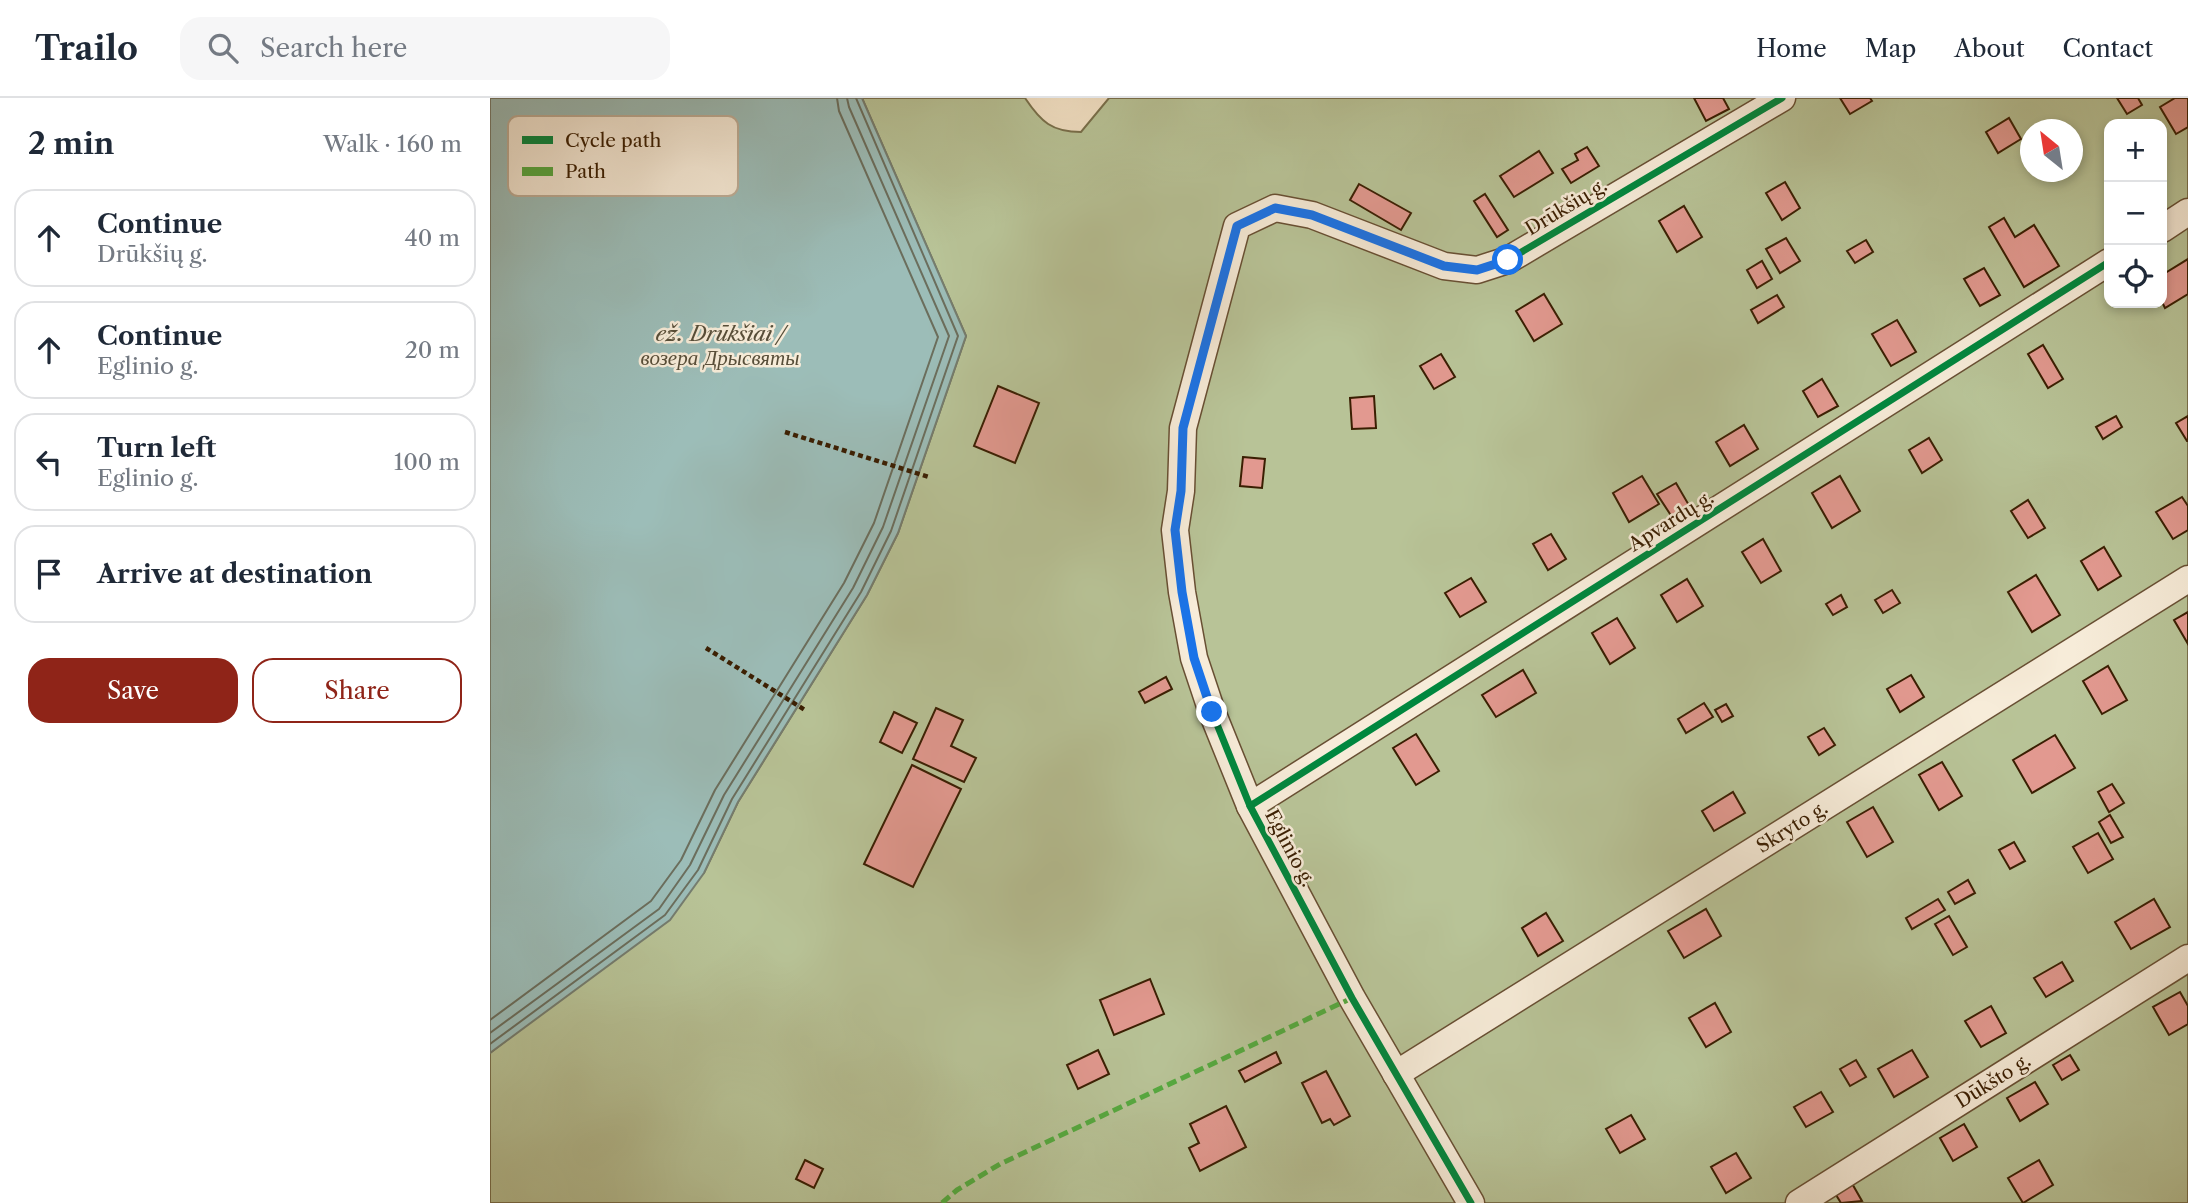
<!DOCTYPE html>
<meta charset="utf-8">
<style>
body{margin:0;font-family:"Libre Caslon Text",serif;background:#f6f6f7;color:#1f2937}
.controls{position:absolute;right:21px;top:21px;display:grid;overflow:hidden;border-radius:14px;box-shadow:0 4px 10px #0003}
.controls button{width:63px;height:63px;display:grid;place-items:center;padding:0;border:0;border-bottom:2px solid #e0e1e3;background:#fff;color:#1f2937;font:35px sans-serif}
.compass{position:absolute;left:1530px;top:21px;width:63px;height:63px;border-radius:50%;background:#fff;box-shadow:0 4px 10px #0003;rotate:330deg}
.stop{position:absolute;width:21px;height:21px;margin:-16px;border:5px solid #1a73e8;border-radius:50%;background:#fff}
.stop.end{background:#1a73e8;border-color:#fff;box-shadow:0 2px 7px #0008}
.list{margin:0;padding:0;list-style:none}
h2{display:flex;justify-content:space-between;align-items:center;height:91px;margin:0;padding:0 28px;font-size:30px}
h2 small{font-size:23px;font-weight:400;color:#747a83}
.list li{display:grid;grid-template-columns:46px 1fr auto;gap:21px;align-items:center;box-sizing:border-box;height:98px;margin:0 14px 14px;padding:0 14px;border:2px solid #e0e1e3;border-radius:21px}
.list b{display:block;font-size:26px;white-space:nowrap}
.list p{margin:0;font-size:23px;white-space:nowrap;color:#747a83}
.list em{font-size:23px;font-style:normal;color:#747a83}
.actions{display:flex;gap:14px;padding:21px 28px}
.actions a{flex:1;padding:16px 0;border:2px solid #8f2418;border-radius:21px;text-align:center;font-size:24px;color:#8f2418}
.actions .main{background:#8f2418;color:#fff}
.icon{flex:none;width:38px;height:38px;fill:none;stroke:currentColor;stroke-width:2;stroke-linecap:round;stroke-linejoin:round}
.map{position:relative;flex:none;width:1698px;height:1105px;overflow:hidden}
header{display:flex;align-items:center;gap:42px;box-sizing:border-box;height:98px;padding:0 35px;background:#fff;border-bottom:2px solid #e0e1e3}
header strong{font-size:33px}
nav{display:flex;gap:38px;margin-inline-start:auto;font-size:24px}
.search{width:490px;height:63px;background:#f6f6f7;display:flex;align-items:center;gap:18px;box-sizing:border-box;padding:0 24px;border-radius:21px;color:#747a83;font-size:26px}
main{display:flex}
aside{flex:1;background:#fff}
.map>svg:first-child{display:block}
.green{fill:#b8c397;stroke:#79704c;stroke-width:2;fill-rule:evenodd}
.water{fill:#9cbdb8;stroke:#757d6f;stroke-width:2}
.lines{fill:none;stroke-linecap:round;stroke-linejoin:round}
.shore{stroke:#6b6e5d;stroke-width:2}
.building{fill:#e29990;stroke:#3a1e02;stroke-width:2}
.minor-casing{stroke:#684f33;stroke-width:29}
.path{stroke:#3a1e02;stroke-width:4.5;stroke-dasharray:5 3.5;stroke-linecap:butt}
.minor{stroke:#f7ecd9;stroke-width:26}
.quiet{stroke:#55aa40;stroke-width:5;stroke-dasharray:10 5;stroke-linecap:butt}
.cycleway-casing{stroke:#f7ecd9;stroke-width:11}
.cycleway{stroke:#00873e;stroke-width:7}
.route{stroke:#1a73e8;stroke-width:9}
.labels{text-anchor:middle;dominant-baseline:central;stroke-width:5;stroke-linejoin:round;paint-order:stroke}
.street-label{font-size:19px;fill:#3a1e02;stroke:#f7ecd9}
.water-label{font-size:21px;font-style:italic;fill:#574e39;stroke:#f7ecd9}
.key{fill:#f7ecd9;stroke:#beae98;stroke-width:2}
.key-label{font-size:19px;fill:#3a1e02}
</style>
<header>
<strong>Trailo</strong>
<div class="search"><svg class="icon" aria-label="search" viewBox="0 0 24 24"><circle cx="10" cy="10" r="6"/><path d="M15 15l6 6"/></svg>Search here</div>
<nav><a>Home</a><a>Map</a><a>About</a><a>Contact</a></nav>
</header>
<main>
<aside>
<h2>2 min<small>Walk · 160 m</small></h2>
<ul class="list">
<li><svg class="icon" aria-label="ahead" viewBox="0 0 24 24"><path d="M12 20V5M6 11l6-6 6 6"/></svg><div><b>Continue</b><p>Drūkšių g.</p></div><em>40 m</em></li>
<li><svg class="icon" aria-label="ahead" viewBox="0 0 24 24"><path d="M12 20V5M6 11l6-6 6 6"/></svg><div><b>Continue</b><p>Eglinio g.</p></div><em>20 m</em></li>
<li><svg class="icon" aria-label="left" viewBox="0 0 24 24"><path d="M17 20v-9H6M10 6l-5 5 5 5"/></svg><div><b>Turn left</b><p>Eglinio g.</p></div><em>100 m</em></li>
<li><svg class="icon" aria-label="arrive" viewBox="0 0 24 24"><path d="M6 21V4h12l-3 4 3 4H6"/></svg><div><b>Arrive at destination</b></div></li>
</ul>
<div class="actions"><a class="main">Save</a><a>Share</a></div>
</aside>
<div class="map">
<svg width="1698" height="1105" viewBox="0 0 1698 1105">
<rect width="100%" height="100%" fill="#f2e1c5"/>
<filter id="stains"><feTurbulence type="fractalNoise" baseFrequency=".00286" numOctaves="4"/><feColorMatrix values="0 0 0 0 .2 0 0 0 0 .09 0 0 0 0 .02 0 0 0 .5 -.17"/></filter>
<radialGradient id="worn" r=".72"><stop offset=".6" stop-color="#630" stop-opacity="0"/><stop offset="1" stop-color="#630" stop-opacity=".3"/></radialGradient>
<path class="green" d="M372 0H535C551 24 562 34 591 34L619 0H1698V1105H0V955L62 907 214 775 248 704 377 497 408 435 476 238ZM1619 26H1672V205H1619ZM1540 32H1582V74H1540Z"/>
<path class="water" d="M0 0H372L476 238 408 435 377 497 248 704 214 775 180 822 0 955Z"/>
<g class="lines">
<g class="shore">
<path d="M0 922 161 803 191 762 225 692 354 485 384 425 448 239 349 13 347 0"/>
<path d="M0 935 169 811 200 767 234 697 363 490 393 429 459 238 359 9 357 0"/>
<path d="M0 946 175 817 208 772 242 701 371 494 401 433 468 238 366 0"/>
</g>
</g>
<g class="building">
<path d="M1204 0H1233L1239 11 1216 23Z"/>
<path d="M1350 0H1380L1382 3 1360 16Z"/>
<path d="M1627 0H1648L1652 7 1637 16Z"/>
<path d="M1685 0H1698V29L1686 36 1670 9Z"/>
<path d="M1519 20 1531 41 1508 55 1496 34Z"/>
<path d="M1097 49 1109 68 1081 85 1072 71 1088 62 1085 56Z"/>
<path d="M1049 53 1063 75 1024 99 1010 78Z"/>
<path d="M1295 84 1310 110 1292 122 1276 95Z"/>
<path d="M869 86 921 115 911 132 860 102Z"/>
<path d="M995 96 1018 132 1007 139 984 103Z"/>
<path d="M1194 108 1212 139 1187 154 1169 123Z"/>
<path d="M1514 120 1525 139 1544 127 1569 168 1534 189 1499 129Z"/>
<path d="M1296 140 1310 163 1290 175 1276 151Z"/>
<path d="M1376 142 1383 154 1365 165 1357 153Z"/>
<path d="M1698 161V196L1675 210 1672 204V177Z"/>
<path d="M1272 163 1282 181 1267 190 1257 172Z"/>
<path d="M1494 170 1510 197 1490 208 1474 181Z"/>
<path d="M1054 196 1072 226 1044 243 1026 213Z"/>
<path d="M1287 197 1294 209 1268 225 1261 212Z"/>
<path d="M1407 222 1426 254 1401 268 1382 236Z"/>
<path d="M1553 247 1573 281 1558 290 1538 256Z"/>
<path d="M951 256 965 279 944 291 930 268Z"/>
<path d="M1332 281 1348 308 1328 319 1313 293Z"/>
<path d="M508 288 549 305 525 365 484 348Z"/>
<path d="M884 298 886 330 862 331 860 300Z"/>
<path d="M1626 318 1632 329 1613 341 1606 329Z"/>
<path d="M1698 318V343H1697L1686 325Z"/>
<path d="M1254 327 1268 351 1240 368 1226 344Z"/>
<path d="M1439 340 1452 362 1432 375 1419 352Z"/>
<path d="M753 359 775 361 772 390 750 388Z"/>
<path d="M1152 378 1169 406 1139 424 1123 395Z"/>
<path d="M1350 378 1370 413 1342 430 1322 395Z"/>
<path d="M1186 385 1200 409 1182 419 1167 396Z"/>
<path d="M1692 399 1698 408V432L1683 441 1666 414Z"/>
<path d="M1538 402 1555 430 1538 440 1521 413Z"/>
<path d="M1061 436 1076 461 1058 472 1043 446Z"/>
<path d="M1273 441 1291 473 1271 485 1252 454Z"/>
<path d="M1614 449 1631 478 1608 492 1591 463Z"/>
<path d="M1546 477 1570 517 1542 534 1518 494Z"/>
<path d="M981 480 996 504 970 519 955 495Z"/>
<path d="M1197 481 1213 508 1187 524 1171 497Z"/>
<path d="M1402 492 1410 505 1393 515 1385 502Z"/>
<path d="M1351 497 1357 509 1343 517 1336 506Z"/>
<path d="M1698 514V546L1684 522Z"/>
<path d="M1127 520 1145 550 1120 566 1102 535Z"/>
<path d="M1618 568 1637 602 1612 616 1593 583Z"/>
<path d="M1033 572 1046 595 1006 619 992 597Z"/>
<path d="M1421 577 1434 599 1410 614 1397 591Z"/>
<path d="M676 579 682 591 655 605 649 594Z"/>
<path d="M1214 605 1223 619 1196 635 1188 621Z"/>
<path d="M1236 606 1243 618 1232 624 1225 612Z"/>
<path d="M446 610 473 622 461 648 486 660 474 684 423 661Z"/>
<path d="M404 614 427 625 412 655 390 644Z"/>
<path d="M1334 630 1345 647 1329 657 1318 639Z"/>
<path d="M926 636 949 673 926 687 903 650Z"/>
<path d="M1565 637 1585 670 1542 695 1523 662Z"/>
<path d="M1452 664 1472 698 1449 712 1429 677Z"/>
<path d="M422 667 471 691 423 789 374 766Z"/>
<path d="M1622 686 1634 705 1619 714 1608 694Z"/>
<path d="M1243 694 1255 715 1224 733 1212 713Z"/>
<path d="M1383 709 1403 744 1377 759 1357 724Z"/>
<path d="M1620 717 1633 739 1621 745 1609 724Z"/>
<path d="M1608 735 1623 761 1598 775 1583 749Z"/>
<path d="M1524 744 1535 763 1520 771 1509 752Z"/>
<path d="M1478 782 1485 795 1465 806 1458 794Z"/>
<path d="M1448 801 1455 812 1422 831 1416 820Z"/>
<path d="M1664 801 1680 829 1641 851 1625 824Z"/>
<path d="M1216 811 1231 838 1194 860 1178 833Z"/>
<path d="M1056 815 1073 843 1048 858 1032 830Z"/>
<path d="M1459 818 1477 849 1463 857 1445 826Z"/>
<path d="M1572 864 1583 883 1556 899 1544 880Z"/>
<path d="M660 881 674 916 624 937 610 902Z"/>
<path d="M1690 894 1698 908V926L1679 937 1663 909Z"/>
<path d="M1225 905 1241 934 1216 949 1199 920Z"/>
<path d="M1501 908 1516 935 1491 949 1475 923Z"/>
<path d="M608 952 619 976 588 991 577 967Z"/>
<path d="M1422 952 1438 979 1404 999 1388 971Z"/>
<path d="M786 954 791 965 755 984 749 973Z"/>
<path d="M1580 957 1589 972 1572 982 1563 967Z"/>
<path d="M1366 962 1376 979 1360 988 1350 971Z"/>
<path d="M836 973 860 1018 844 1027 840 1021 832 1025 812 985Z"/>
<path d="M1545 984 1558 1006 1530 1023 1517 1000Z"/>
<path d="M1331 994 1343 1014 1316 1029 1304 1009Z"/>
<path d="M736 1008 756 1049 710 1073 699 1050 709 1045 700 1026Z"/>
<path d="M1141 1017 1155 1041 1130 1055 1116 1031Z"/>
<path d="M1474 1026 1487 1049 1463 1063 1450 1040Z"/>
<path d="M1246 1055 1261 1080 1236 1095 1221 1069Z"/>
<path d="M315 1062 333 1071 324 1090 306 1081Z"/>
<path d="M1549 1062 1563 1087 1533 1105 1518 1080Z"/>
<path d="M1360 1082 1372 1103 1351 1105 1343 1092Z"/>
</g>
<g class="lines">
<g class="minor-casing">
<g id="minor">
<path d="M1672 131 1698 114"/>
<path d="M760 708 1619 164"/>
<path d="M906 976 1698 481"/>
<path d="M981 1105 862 900 760 708 722 614 704 560 692 494 685 432 691 393 693 330 747 128 785 110 822 117 954 168 987 172 1018 162 1292 0"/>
<path d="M1309 1105 1698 860"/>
</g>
</g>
<g class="path">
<path d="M295 334 439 379"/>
<path d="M216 550 315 612"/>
</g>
<use href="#minor" class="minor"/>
<path class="quiet" d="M452 1105 467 1092 510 1066 862 900"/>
<g class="cycleway-casing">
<g id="cycleway">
<path d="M760 708 1619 164"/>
<path d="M981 1105 862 900 760 708 722 614 704 560 692 494 685 432 691 393 693 330 747 128 785 110 822 117 954 168 987 172 1018 162 1292 0"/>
</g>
</g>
<use href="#cycleway" class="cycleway"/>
</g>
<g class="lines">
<path class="route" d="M722 614 704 560 692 494 685 432 691 393 693 330 747 128 785 110 822 117 954 168 987 172 1018 162"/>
</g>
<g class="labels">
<g class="street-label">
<text transform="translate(1076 109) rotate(-31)">Drūkšių g.</text>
<text transform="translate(1181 423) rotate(-32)">Apvardų g.</text>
<text transform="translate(1302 729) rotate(-32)">Skryto g.</text>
<text transform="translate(800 750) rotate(62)">Eglinio g.</text>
<text transform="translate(1503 983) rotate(-32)">Dūkšto g.</text>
</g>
<g class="water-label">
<text x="230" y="235">ež. Drūkšiai /<tspan x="230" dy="24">возера Дрысвяты</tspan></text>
</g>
</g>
<rect x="18" y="18" width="230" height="80" rx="10" class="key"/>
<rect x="32" y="38" width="31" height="8" fill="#00873e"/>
<rect x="32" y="69" width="31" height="9" fill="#55aa40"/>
<g class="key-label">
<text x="75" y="49">Cycle path</text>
<text x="75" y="80">Path</text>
</g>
<rect width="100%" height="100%" filter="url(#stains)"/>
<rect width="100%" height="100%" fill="url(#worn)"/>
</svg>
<div class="controls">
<button>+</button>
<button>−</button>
<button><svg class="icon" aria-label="locate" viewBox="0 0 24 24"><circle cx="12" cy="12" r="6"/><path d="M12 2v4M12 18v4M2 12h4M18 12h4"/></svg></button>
</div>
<svg class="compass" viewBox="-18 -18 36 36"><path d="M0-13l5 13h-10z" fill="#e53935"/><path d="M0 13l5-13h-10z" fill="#747a83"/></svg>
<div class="stop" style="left:1018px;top:162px"></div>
<div class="stop end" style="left:722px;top:614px"></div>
</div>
</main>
